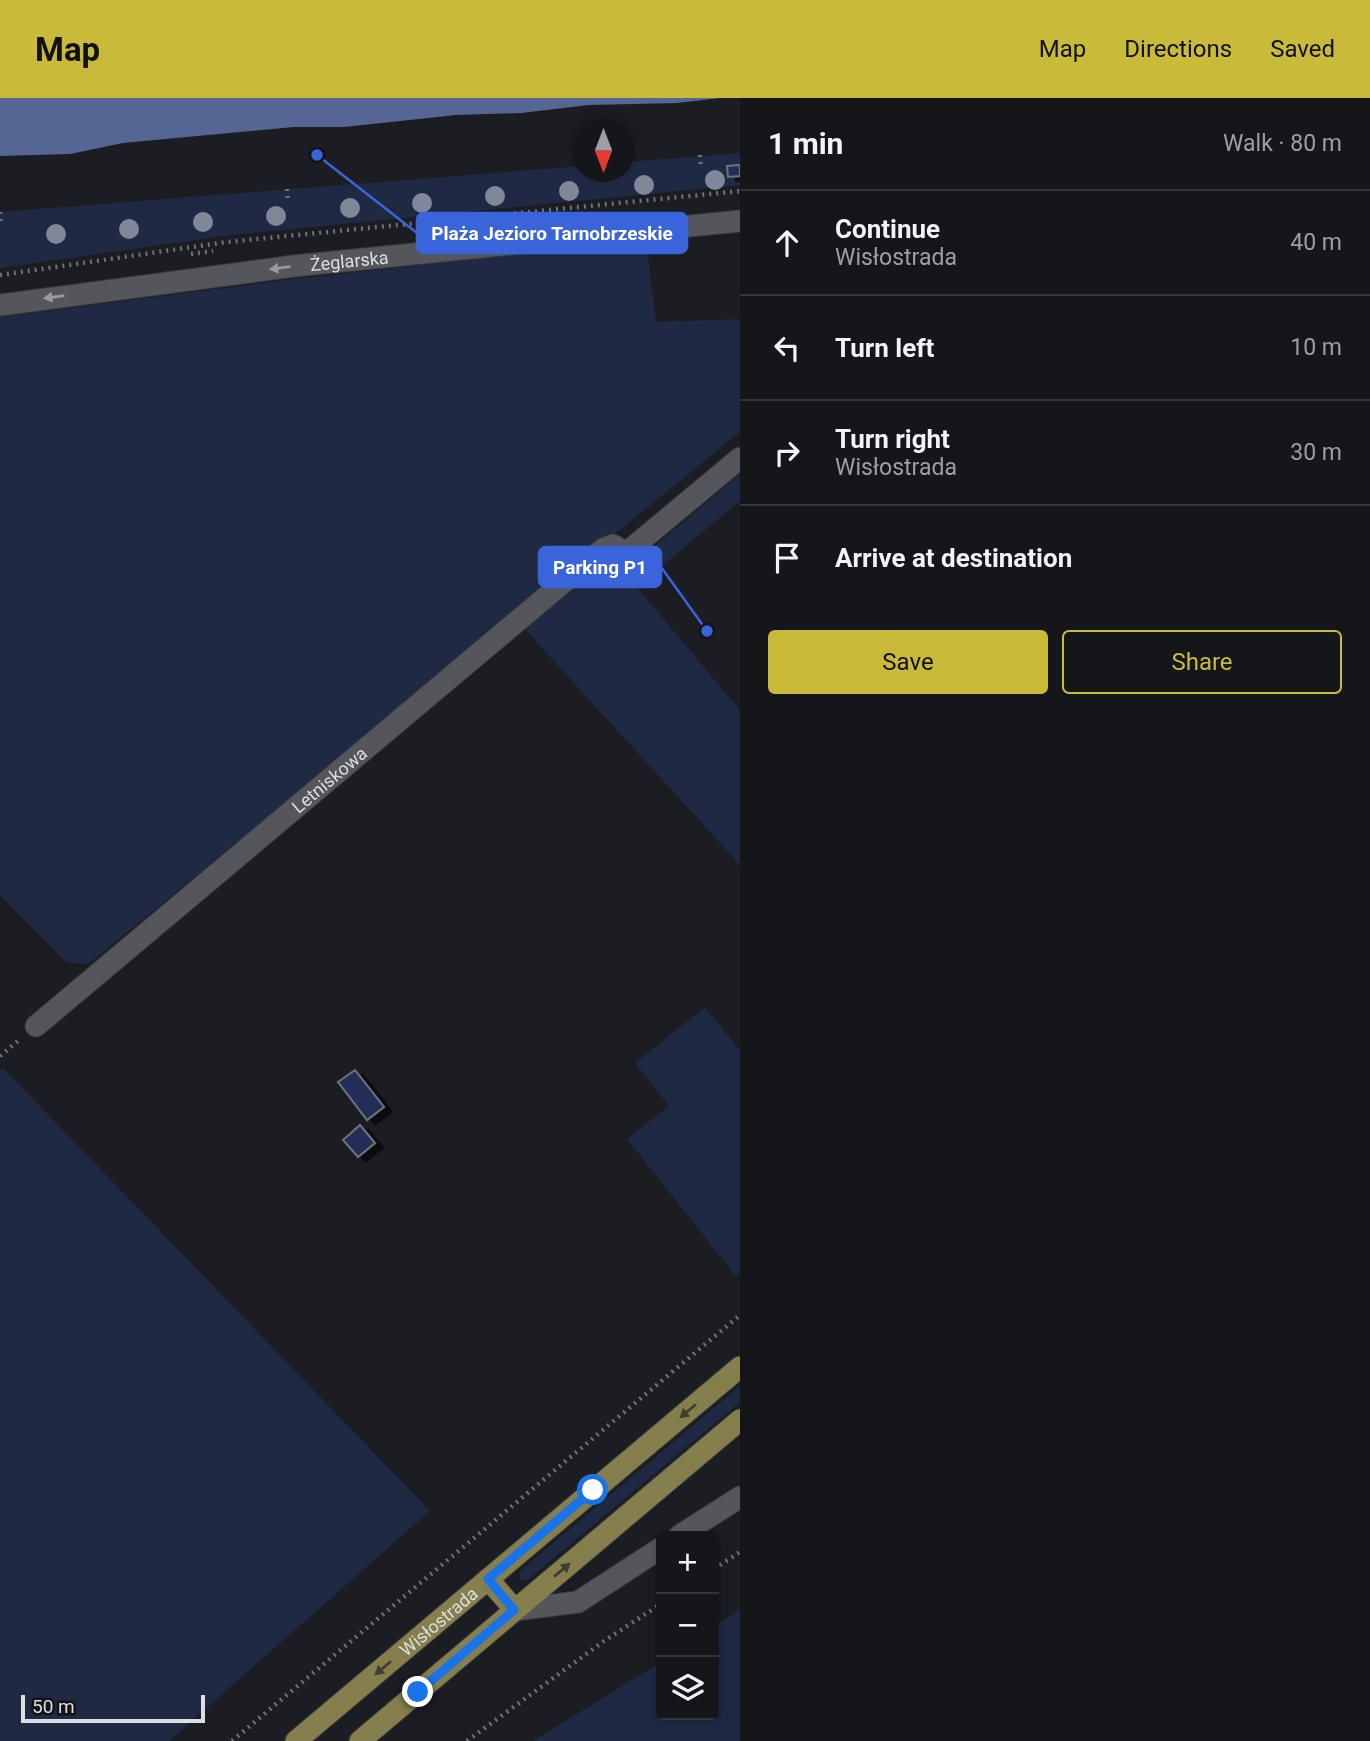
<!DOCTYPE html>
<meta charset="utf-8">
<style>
body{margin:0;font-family:Roboto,sans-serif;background:#1d1f23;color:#f1f3f6}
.controls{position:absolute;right:21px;bottom:21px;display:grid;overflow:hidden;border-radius:7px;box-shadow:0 4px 10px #0003}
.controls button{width:63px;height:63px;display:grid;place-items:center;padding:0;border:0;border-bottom:2px solid #333539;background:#14161a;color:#f1f3f6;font:35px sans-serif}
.compass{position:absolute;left:572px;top:21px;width:63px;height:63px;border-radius:50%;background:#14161a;box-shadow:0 4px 10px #0003;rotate:180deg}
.scale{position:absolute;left:21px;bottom:18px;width:184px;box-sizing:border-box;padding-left:7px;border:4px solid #dddee1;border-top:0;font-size:19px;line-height:24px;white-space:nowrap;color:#dddee1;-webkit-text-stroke:5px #121418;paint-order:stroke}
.stop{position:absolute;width:21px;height:21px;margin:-16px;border:5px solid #1a73e8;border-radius:50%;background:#fff}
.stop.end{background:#1a73e8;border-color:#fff;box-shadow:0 2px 7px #0008}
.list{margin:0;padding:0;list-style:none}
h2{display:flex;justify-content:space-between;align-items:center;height:91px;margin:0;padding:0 28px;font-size:30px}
h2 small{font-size:23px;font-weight:400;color:#9d9fa2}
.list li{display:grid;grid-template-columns:46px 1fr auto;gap:21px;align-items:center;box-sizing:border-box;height:105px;padding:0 28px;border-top:2px solid #333539}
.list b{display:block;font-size:26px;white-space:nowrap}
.list p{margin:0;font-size:23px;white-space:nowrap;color:#9d9fa2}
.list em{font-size:23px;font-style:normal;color:#9d9fa2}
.actions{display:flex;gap:14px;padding:21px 28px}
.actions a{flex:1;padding:16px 0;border:2px solid #c9ba3a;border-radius:7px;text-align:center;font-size:24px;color:#c9ba3a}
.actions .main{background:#c9ba3a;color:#111}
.icon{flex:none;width:38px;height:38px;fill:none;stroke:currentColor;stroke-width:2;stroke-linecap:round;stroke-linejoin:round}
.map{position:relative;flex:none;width:740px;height:1643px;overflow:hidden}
header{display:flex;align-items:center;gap:42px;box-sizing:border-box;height:98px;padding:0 35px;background:#c9ba3a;color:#111}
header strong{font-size:33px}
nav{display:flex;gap:38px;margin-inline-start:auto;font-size:24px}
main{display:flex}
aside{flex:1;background:#14161a}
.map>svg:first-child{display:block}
.green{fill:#1f2944}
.water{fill:#566694}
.building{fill:#212e58;stroke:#6f7278;stroke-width:2;filter:url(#shadow)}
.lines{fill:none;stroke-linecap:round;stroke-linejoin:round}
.minor-casing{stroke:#3a3b3e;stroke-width:23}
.major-casing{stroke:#3a3b3e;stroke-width:23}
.path{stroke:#717277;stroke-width:4.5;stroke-dasharray:2 5;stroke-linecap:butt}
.minor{stroke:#54565c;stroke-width:21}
.major{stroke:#857f4d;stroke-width:21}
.tree{fill:#808799}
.oneway{fill:#989a9e}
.oneway2{fill:#403f2d}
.route{stroke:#1a73e8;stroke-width:9}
.labels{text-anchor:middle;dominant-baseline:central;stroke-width:6;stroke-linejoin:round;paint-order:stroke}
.street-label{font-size:18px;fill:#dddee1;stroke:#121418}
.leader{fill:none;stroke:#3a64d9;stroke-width:2.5}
.callout-dot{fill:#3a64d9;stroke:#121418;stroke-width:2.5}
.callout{fill:#3a64d9;stroke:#3a64d9;stroke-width:2.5}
.callout-label{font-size:19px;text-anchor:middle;font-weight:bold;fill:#fff}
</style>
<header>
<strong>Map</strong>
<nav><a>Map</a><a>Directions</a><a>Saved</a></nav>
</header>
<main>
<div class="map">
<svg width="740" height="1643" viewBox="0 0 740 1643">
<defs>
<filter id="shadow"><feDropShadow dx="8" dy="4.5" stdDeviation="0" flood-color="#0009"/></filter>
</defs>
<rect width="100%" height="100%" fill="#1b1d22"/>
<g class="green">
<path d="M740 55V87L231 137 0 170V114L582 68V74H624L625 64Z"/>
<path d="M646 142 656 224 740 221V334L88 866 66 864 0 797V219L286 182Z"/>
<path d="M740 376V403L657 472 650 461 655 448Z"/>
<path d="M607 454 740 612V767L523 529Z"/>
<path d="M705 909 740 953V1174L736 1178 627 1041 669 1008 635 965Z"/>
<path d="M3 970 430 1413 169 1643H0V972Z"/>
<path d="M740 1288V1304L530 1480 523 1483 520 1482V1473L526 1468Z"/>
<path d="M740 1511V1643H533L661 1564V1617H714V1529Z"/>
</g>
<path class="water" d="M0 0H721L677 5 589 7 521 15 456 17 344 29H294L123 45 70 56 0 58Z"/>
<g class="building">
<path d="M740 67V78L728 79 727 68Z"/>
<path d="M355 972 384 1009 367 1022 338 984Z"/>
<path d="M360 1027 375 1045 358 1059 343 1042Z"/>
</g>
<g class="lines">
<g class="minor-casing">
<g id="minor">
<path id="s1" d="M0 207 294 168 740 123"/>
<path id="s2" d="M36 928 603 451 613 447 626 455 740 360"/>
<path d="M679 1438 740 1399"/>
<path d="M515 1512 578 1504 661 1450"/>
</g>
</g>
<g class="major-casing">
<g id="major">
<path d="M488 1481 515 1512"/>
<path id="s3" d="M296 1643 740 1269"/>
<path d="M360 1643 740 1322"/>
</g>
</g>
<g class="path">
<path d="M700 57 701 70"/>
<path d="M287 91 288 103"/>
<path d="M0 114 1 126"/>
<path d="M191 156 213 153"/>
<path d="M0 177 227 144 740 93"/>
<path d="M0 958 19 942"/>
<path d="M714 1471 740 1454"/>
<path d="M232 1643 740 1217"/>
<path d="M467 1643 604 1543 661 1506"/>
</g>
<use href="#minor" class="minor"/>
<use href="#major" class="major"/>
</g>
<g class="tree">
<circle cx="715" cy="82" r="10"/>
<circle cx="644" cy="87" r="10"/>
<circle cx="569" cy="93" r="10"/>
<circle cx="495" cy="98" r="10"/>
<circle cx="422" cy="105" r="10"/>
<circle cx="350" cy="110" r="10"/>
<circle cx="276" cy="118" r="10"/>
<circle cx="203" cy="124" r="10"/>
<circle cx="129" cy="131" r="10"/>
<circle cx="56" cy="136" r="10"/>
</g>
<defs><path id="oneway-solid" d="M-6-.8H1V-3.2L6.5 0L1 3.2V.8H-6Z" transform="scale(1.75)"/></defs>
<g class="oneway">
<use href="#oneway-solid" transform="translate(280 170) rotate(173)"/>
<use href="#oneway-solid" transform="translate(54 199) rotate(172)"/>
</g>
<g class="oneway2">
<use href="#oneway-solid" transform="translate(688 1313) rotate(140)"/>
<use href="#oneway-solid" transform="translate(562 1472) rotate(-40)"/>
<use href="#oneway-solid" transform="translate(383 1570) rotate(140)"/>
</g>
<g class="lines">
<path class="route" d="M418 1594 514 1512 488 1481 593 1392"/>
</g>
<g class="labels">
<g class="street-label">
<text stroke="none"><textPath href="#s1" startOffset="352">Żeglarska</textPath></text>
<text stroke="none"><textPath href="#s2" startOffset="383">Letniskowa</textPath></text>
<text stroke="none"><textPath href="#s3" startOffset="186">Wisłostrada</textPath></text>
</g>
</g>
<path class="leader" d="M317 57L417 135M707 533L661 469"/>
<g class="callout-dot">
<circle cx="317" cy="57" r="7"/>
<circle cx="707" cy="533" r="7"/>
</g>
<g class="callout">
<rect x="417" y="115" width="270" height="40" rx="7"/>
<rect x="539" y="449" width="122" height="40" rx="7"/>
</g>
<g class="callout-label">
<text x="552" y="142">Plaża Jezioro Tarnobrzeskie</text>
<text x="600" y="476">Parking P1</text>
</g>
</svg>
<div class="controls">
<button>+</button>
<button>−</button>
<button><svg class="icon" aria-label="layers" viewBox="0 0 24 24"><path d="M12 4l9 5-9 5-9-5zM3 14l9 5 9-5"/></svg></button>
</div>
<svg class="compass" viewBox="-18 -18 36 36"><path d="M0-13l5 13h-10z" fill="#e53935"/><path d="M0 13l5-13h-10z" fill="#9d9fa2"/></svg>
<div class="scale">50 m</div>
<div class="stop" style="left:593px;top:1392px"></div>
<div class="stop end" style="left:418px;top:1594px"></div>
</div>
<aside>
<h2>1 min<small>Walk · 80 m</small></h2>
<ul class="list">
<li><svg class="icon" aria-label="ahead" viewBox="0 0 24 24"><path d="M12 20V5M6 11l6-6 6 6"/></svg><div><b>Continue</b><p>Wisłostrada</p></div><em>40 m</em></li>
<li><svg class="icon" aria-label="left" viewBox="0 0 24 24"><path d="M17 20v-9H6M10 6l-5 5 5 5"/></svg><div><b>Turn left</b></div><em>10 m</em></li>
<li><svg class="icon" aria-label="right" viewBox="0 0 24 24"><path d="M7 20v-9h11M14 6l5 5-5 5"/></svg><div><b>Turn right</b><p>Wisłostrada</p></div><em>30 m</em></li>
<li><svg class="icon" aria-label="arrive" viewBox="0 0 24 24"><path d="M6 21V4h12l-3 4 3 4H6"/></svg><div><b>Arrive at destination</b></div></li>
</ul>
<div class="actions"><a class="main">Save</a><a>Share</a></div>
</aside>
</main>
